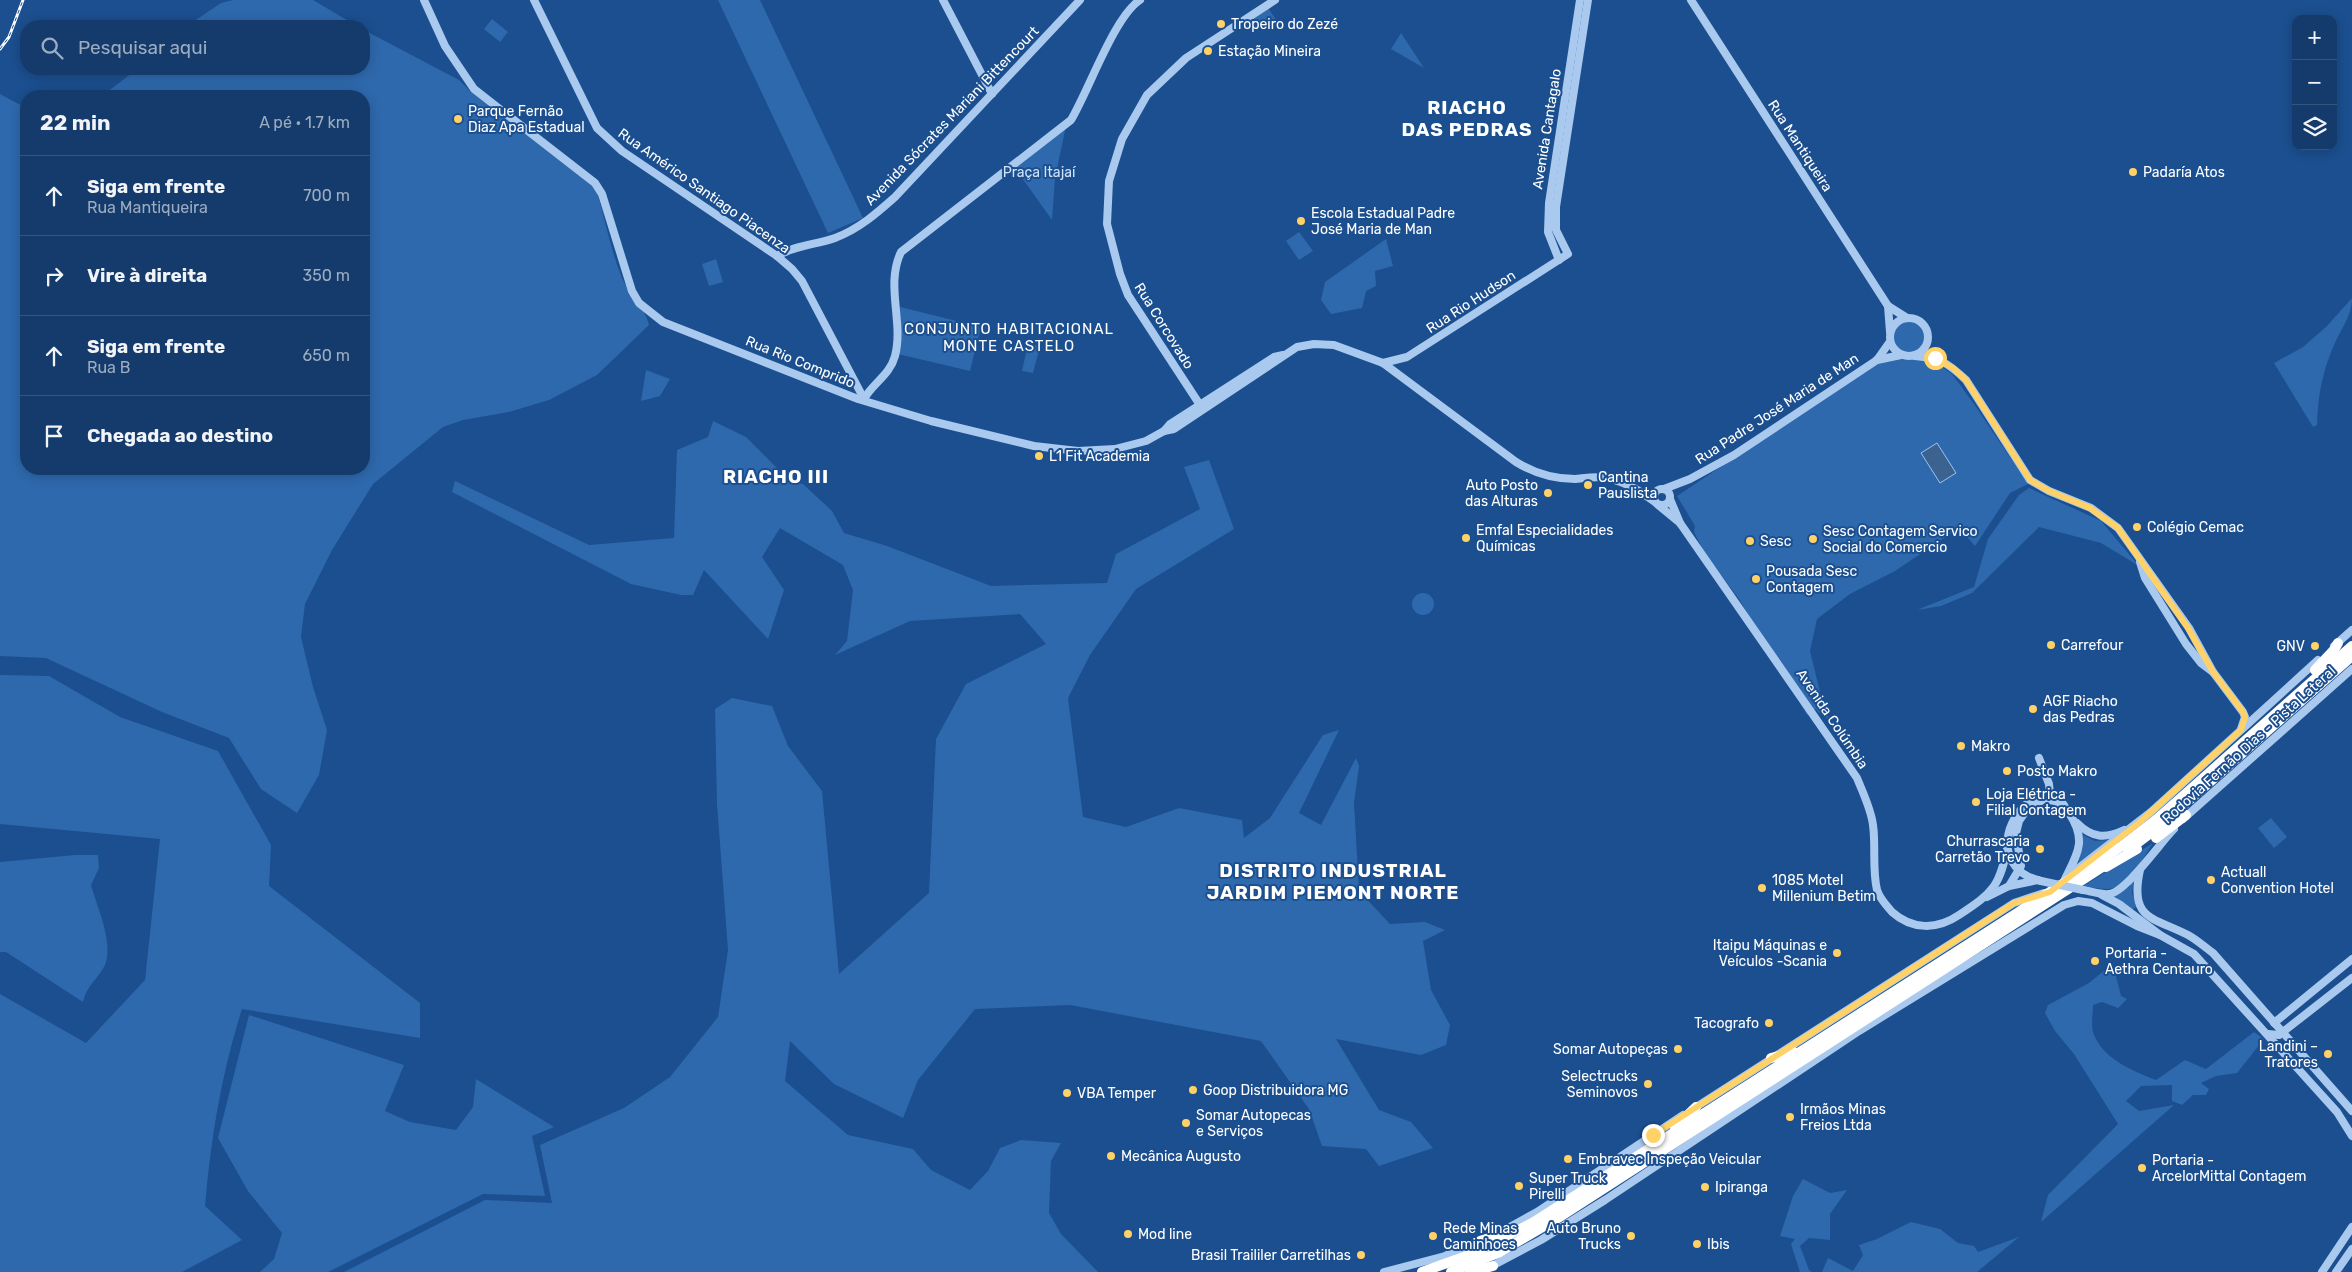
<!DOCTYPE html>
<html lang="pt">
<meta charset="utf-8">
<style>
body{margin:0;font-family:Rubik,sans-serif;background:#1d4271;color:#f1f3f6}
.controls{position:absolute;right:15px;top:15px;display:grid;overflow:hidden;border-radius:10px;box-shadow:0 2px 12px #0003}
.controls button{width:45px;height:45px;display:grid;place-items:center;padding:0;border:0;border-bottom:1px solid #33557e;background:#143b6b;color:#f1f3f6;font:25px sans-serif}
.stop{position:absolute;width:15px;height:15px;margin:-11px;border:4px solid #ffd166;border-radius:50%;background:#fff}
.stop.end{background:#ffd166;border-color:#fff;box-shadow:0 1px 5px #0008}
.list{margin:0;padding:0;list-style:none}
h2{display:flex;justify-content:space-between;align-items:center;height:65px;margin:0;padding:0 20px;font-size:21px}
h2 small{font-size:16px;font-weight:400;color:#9dadc1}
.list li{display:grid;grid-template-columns:32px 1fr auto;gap:15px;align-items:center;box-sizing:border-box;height:80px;padding:0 20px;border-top:1px solid #33557e}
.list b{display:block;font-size:19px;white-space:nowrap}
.list p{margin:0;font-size:16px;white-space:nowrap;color:#9dadc1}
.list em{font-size:16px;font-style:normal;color:#9dadc1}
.icon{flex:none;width:28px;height:28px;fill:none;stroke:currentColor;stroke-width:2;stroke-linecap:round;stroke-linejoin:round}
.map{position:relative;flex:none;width:2352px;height:1272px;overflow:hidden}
.search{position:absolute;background:#143b6b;box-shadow:0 2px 12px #0003;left:20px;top:20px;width:350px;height:55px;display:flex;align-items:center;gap:12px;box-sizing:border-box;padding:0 18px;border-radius:20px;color:#9dadc1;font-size:19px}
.panel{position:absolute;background:#143b6b;box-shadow:0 2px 12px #0003;left:20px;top:90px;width:350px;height:385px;border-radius:20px}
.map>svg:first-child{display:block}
.green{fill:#2e69ad}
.water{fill:#3c6290;stroke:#9cc4f0}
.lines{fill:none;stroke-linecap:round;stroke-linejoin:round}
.tertiary{stroke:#a9c9ee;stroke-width:8}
.motorway{stroke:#fff;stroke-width:10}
.rail-casing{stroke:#fff;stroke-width:3}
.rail{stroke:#1b4f8f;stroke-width:1;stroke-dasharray:4;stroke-linecap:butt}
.tertiary-bridge{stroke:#a9c9ee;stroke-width:8}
.route{stroke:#ffd166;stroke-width:6}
.poi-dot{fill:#ffd166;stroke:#1b4f8f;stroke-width:2}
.labels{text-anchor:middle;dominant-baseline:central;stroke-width:4;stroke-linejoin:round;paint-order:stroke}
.poi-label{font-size:14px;fill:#fff;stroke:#1b4f8f;text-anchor:start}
.street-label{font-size:14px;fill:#fff;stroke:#1b4f8f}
.park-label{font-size:14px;fill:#cfe3fa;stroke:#1b4f8f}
.neighbourhood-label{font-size:15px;letter-spacing:1px;fill:#fff;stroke:#1b4f8f}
.district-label{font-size:19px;font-weight:bold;letter-spacing:1px;fill:#fff;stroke:#1b4f8f}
</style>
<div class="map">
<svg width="2352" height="1272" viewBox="0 0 2352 1272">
<rect width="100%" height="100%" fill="#1b4f8f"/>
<g class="green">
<path d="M233 0H313L357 26H187L221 3Z"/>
<path d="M718 0H760L863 218 828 233Z"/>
<path d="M1268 8 1277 21 1238 29Z"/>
<path d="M492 19 508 32 500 42 484 29Z"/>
<path d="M364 30 459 80 471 92 588 181 597 192C605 220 611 251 622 278 630 296 645 307 649 325L597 375 549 400 509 412 463 420 443 427 373 484 332 550 305 604 301 637 313 687 327 730 319 775 297 813 261 789 229 738 162 712 46 658 0 656V94L26 108V469H364V96H102L137 69H364Z"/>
<path d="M1401 33 1424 68 1391 49Z"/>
<path d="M1066 126 1055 178 1052 220 1015 168Z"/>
<path d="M1299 232 1313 251 1299 260 1286 241Z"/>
<path d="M1386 239 1393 266 1375 271 1376 286 1366 291 1362 308 1331 314 1321 300 1325 282Z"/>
<path d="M716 259 723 282 709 286 702 264Z"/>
<path d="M2352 298C2352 316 2341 329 2334 345 2322 373 2318 395 2317 425L2313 427 2274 363 2303 347 2327 326Z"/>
<path d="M900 307 981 327 970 371 898 354 901 328Z"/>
<circle cx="1908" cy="338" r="17"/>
<path d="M1028 344 1040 346 1033 373 1022 371Z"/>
<path d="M1899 357 1932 360 1952 374 1974 404 2028 484 2010 493 1975 546 1959 528 1895 571 1850 594 1817 619 1810 651 1823 704 1830 720 1818 712 1816 709 1807 715 1739 599 1704 552 1694 532 1695 526 1677 496 1877 363Z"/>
<path d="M646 370 670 379 660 396 641 401Z"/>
<path d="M713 421 746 437 790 481 803 484 832 511 844 533 887 546 991 586 1107 583 1116 554 1200 509 1184 467 1209 460 1234 529 1136 589 1090 655 1068 698 1083 817 1126 827 1179 808 1242 820 1244 838 1270 818 1323 735 1339 730 1299 813 1321 825 1356 758 1359 766 1354 803 1359 891 1390 924 1425 922 1445 930 1423 941 1431 990 1450 1025 1446 1045 1421 1055 1336 1039 1379 1110 1411 1122 1433 1148 1379 1166 1366 1149 1322 1146 1309 1109 1261 1041 1070 1005 975 1009 918 1080 903 1118 834 1084 790 1041 785 1081 848 1135 913 1149 931 1170 970 1190 988 1171 1000 1148 1021 1140 1061 1143 1051 1161 1049 1213 1061 1234 1098 1272H344L485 1200 552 1203 540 1145 624 1108 670 1077 718 1017 728 950 717 804 715 709 732 698 772 706 788 746 822 791 839 974 929 893 936 739 966 684 1046 644 1020 614 910 621 835 655 847 641 853 590 843 565 780 528 762 557 784 590 768 639 704 570 693 595H681L631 584 452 492 455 481 589 545 674 538 677 450 708 437Z"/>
<path d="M2029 488 2101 521 2139 566 2101 543 2039 527 1972 593 1941 606 1917 610 1974 587 1988 539 2019 495Z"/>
<circle cx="1423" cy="604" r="11"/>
<path d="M0 675 49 676 120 717 218 751 271 845 269 886 420 1003V1038L242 1009C221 1075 211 1138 205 1206L242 1240 182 1272H0V994L86 1043 145 980 160 839 0 824Z"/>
<path d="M2271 818 2287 837 2274 848 2258 828Z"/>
<path d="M2083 835 2095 841 2110 840 2079 862Z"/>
<path d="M2153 843C2143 858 2128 889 2107 889 2099 889 2091 887 2083 886Z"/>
<path d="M75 855H98L99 868 91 885C97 907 114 943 105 965 98 979 86 986 83 1002L6 952H0V862Z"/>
<path d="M2134 879 2132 893 2136 907 2129 912 2109 897 2129 887Z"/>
<path d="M2114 968 2121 996 2127 999 2118 1008 2102 1002 2093 1005C2093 1013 2091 1025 2093 1032 2102 1059 2133 1071 2156 1080L2185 1060 2206 1069 2254 1032 2264 1039 2237 1073 2216 1076 2201 1083 2209 1089 2206 1095H2193L2182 1105 2172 1101V1085L2141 1086 2126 1101 2139 1111 2174 1105 2041 1222 2048 1195 2118 1124 2074 1054 2055 1031 2045 1013 2048 1005 2089 983 2106 969Z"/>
<path d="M249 1015 404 1065 385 1111 410 1122 456 1130 473 1107 476 1079 554 1127 532 1136 545 1196 483 1194 328 1272H260L274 1259 282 1233 248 1191 218 1138Z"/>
<path d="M1803 1179 1830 1193 1847 1190 1830 1214V1240L1809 1238 1800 1246 1809 1270 1812 1272H1800L1791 1244 1795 1239 1780 1236 1793 1196Z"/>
<path d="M1911 1222 1940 1229 1958 1243 1974 1246 1978 1252 2019 1237 1977 1272H1822L1828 1258 1853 1271 1863 1255 1859 1245 1877 1239Z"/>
</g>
<path class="water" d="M1937 443 1956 473 1940 483 1921 453Z"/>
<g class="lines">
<g class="tertiary">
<path d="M424 0 445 46 474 89 595 183 602 194 632 291 639 303 663 322 858 399 931 421 1034 446 1078 451 1115 449 1146 441 1164 431 1174 429 1297 347 1314 344 1334 345 1383 363 1516 462C1534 473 1554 479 1575 479 1586 478 1597 476 1607 478 1626 482 1640 491 1655 502"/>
<path d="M534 0 597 128 622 151 777 256 792 269 802 281 864 399"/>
<path d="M943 0 992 94"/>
<path d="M1691 0 1888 306 1907 318"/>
<path d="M777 256C796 245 815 245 835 238 859 229 877 213 895 197L1080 0"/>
<path d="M1559 260 1548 232 1549 203 1580 0"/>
<path d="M1888 306 1890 332"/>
<circle cx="1909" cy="337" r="19"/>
<path d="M1915 356C1940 358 1947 362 1966 380L2030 480 2049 491 2091 508 2118 528 2189 628 2213 672"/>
<path d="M1877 360 1901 355"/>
<path d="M1383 363 1407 357 1568 254 1556 230V207L1588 0"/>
<path d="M864 399C873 383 890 375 895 356 904 322 885 285 901 252L1071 120C1089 90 1114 17 1140 0"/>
<path d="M1200 405 1128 295 1120 274 1107 224 1109 181 1122 139 1147 95 1186 58 1275 0"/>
<path d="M1164 431 1170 424 1274 357 1283 355"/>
<circle cx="1662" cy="497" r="8"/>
<path d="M1664 489 1690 479 1734 455 1877 360 1889 343"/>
<path d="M1670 499 1680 523"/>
<path d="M1657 504 1680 523 1857 778C1863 793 1871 809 1873 825 1876 846 1872 869 1877 890 1880 899 1886 905 1892 912 1912 930 1937 930 1959 915 1994 892 2000 886 2008 844"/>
<path d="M2140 562 2145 578 2186 644 2201 663 2213 672 2243 712 2245 717 2241 729"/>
<path d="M2334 646 2352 630"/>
<path d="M2039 758 2049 784 2050 794 2048 796"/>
<path d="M2183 819 2352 669"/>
<path d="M2077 823C2092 838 2105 839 2124 830"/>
<path d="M2076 870 2151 812 2318 660"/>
<path d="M2140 870C2129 920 2153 917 2188 935 2197 940 2205 947 2213 953L2352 1111"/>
<path d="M2041 881C2034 879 2026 877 2020 871 1991 846 2017 796 2050 794 2061 798 2063 804 2069 813 2087 840 2078 853 2065 879"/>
<path d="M2009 886 2021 866 2016 833 2019 821 2026 811 2044 799 2055 801 2062 807"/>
<path d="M2083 890C2091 891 2101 895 2109 894 2126 892 2160 843 2174 829"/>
<path d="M2102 895 2119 904 2160 935 2194 954 2337 1112 2352 1136"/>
<path d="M1987 897 2009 886 2038 880"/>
<path d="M2274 1023 2352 959"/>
<path d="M2268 1034 2279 1035 2352 978"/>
<path d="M1693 1109 2014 903 2044 893"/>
<path d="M1499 1233 1537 1212 1683 1115"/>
<path d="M1490 1267 1541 1240 1605 1200 1859 1031 2064 905 2078 901 2092 903 2137 926 2160 935"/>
<path d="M1384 1272 1445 1256 1484 1239"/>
<path d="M2322 1272 2352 1227"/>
<path d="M2336 1272 2352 1249"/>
</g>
<g class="motorway">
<path d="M2315 670 2334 650 2338 643"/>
<path d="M2156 838 2186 815"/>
<path d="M2128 850 2160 826 2352 656"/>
<path d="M2106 867 2137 849"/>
<path d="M1771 1058 1794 1052"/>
<path d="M1675 1127 1696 1107"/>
<path d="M1480 1241 1505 1233"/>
<path d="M1422 1272 1472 1254 1534 1222 2122 846 2157 819 2352 646"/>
<path d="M1451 1272 1500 1252 1558 1218 2110 862"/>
<path d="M1470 1272 1493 1266"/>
</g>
<g class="rail-casing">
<path id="rail" d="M0 49 9 37 23 0"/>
</g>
<use href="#rail" class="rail"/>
<path class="tertiary-bridge" d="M2041 881 2083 890"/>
</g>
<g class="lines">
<path class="route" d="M1653 1135 2014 903 2050 892 2140 822 2241 730 2245 717 2243 712 2213 672 2188 628 2118 528 2090 508 2049 491 2030 480 1966 380 1953 368 1935 358"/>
</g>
<g class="poi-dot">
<circle cx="1221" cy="24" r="5"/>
<circle cx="1208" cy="51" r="5"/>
<circle cx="458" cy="119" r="5"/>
<circle cx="2133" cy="172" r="5"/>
<circle cx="1301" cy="221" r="5"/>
<circle cx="1039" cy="456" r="5"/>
<circle cx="1588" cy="485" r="5"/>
<circle cx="1548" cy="493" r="5"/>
<circle cx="2137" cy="527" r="5"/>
<circle cx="1466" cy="538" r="5"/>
<circle cx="1813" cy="539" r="5"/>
<circle cx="1750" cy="541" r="5"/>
<circle cx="1756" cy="579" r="5"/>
<circle cx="2051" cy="645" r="5"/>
<circle cx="2315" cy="646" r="5"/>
<circle cx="2033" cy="709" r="5"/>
<circle cx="1961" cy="746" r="5"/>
<circle cx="2007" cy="771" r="5"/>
<circle cx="1976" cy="802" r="5"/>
<circle cx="2040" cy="849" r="5"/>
<circle cx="2211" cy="880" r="5"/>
<circle cx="1762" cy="888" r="5"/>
<circle cx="1837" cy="953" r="5"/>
<circle cx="2095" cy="961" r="5"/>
<circle cx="1769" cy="1023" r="5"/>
<circle cx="1678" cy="1049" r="5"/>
<circle cx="2328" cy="1054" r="5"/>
<circle cx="1648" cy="1084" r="5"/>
<circle cx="1193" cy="1090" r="5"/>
<circle cx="1067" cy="1093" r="5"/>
<circle cx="1790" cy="1117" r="5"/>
<circle cx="1186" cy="1123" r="5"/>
<circle cx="1111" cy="1156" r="5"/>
<circle cx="1568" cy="1159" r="5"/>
<circle cx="2142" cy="1168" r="5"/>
<circle cx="1519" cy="1186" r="5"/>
<circle cx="1705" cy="1187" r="5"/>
<circle cx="1128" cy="1234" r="5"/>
<circle cx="1433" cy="1236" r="5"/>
<circle cx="1631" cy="1236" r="5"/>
<circle cx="1697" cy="1244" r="5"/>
<circle cx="1361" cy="1255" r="5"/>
</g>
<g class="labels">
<g class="poi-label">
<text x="1231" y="24">Tropeiro do Zezé</text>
<text x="1218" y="51">Estação Mineira</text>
<text x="468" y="111">Parque Fernão<tspan x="468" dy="16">Diaz Apa Estadual</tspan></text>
<text x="2143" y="172">Padaría Atos</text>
<text x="1311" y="213">Escola Estadual Padre<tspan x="1311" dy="16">José Maria de Man</tspan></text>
<text x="1049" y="456">L1 Fit Academia</text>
<text x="1598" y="477">Cantina<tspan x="1598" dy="16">Pauslista</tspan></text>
<text x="1538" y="485" text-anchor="end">Auto Posto<tspan x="1538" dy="16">das Alturas</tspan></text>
<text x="2147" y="527">Colégio Cemac</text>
<text x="1476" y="530">Emfal Especialidades<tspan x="1476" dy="16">Químicas</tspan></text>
<text x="1823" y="531">Sesc Contagem Servico<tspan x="1823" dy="16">Social do Comercio</tspan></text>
<text x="1760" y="541">Sesc</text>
<text x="1766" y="571">Pousada Sesc<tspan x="1766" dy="16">Contagem</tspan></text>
<text x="2061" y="645">Carrefour</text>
<text x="2305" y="646" text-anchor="end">GNV</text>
<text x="2043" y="701">AGF Riacho<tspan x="2043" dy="16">das Pedras</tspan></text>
<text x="1971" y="746">Makro</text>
<text x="2017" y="771">Posto Makro</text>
<text x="1986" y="794">Loja Elétrica -<tspan x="1986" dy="16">Filial Contagem</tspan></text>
<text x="2030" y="841" text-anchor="end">Churrascaria<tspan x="2030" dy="16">Carretão Trevo</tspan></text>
<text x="2221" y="872">Actuall<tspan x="2221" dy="16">Convention Hotel</tspan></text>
<text x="1772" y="880">1085 Motel<tspan x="1772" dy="16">Millenium Betim</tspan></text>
<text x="1827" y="945" text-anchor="end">Itaipu Máquinas e<tspan x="1827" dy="16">Veículos -Scania</tspan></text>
<text x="2105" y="953">Portaria -<tspan x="2105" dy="16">Aethra Centauro</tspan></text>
<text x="1759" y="1023" text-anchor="end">Tacografo</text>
<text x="2318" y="1046" text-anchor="end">Landini –<tspan x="2318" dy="16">Tratores</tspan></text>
<text x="1668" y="1049" text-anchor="end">Somar Autopeças</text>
<text x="1638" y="1076" text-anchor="end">Selectrucks<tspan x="1638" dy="16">Seminovos</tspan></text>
<text x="1203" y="1090">Goop Distribuidora MG</text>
<text x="1077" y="1093">VBA Temper</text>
<text x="1800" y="1109">Irmãos Minas<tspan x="1800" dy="16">Freios Ltda</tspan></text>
<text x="1196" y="1115">Somar Autopecas<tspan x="1196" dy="16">e Serviços</tspan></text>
<text x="1121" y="1156">Mecânica Augusto</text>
<text x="1578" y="1159">Embravec Inspeção Veicular</text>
<text x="2152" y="1160">Portaria -<tspan x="2152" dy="16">ArcelorMittal Contagem</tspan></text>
<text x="1529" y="1178">Super Truck<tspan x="1529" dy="16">Pirelli</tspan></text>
<text x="1715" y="1187">Ipiranga</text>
<text x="1443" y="1228">Rede Minas<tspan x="1443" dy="16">Caminhoes</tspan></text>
<text x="1621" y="1228" text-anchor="end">Auto Bruno<tspan x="1621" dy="16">Trucks</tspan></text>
<text x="1138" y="1234">Mod line</text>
<text x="1707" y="1244">Ibis</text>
<text x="1351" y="1255" text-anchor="end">Brasil Traililer Carretilhas</text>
</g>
<g class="street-label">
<text transform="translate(952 116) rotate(-46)">Avenida Sócrates Mariani Bittencourt</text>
<text transform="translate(1547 129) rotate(-81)">Avenida Cantagalo</text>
<text transform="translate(1800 146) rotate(57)">Rua Mantiqueira</text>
<text transform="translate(704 191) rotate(35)">Rua Américo Santiago Piacenza</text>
<text transform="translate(1471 302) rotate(-33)">Rua Rio Hudson</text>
<text transform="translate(1164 326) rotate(58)">Rua Corcovado</text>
<text transform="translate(800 362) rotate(22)">Rua Rio Comprido</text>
<text transform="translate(1777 409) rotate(-33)">Rua Padre José Maria de Man</text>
<text transform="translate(1832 719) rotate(56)">Avenida Colúmbia</text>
<text transform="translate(2249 745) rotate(-42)">Rodovia Fernão Dias - Pista Lateral</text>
</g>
<g class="park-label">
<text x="1039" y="172">Praça Itajaí</text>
</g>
<g class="neighbourhood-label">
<text x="1009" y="329">CONJUNTO HABITACIONAL<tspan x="1009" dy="17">MONTE CASTELO</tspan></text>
</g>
<g class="district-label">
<text x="1467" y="107">RIACHO<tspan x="1467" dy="22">DAS PEDRAS</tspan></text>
<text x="776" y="476">RIACHO III</text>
<text x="1333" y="870">DISTRITO INDUSTRIAL<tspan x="1333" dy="22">JARDIM PIEMONT NORTE</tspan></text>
</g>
</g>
</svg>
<div class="controls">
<button>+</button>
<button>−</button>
<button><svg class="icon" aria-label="layers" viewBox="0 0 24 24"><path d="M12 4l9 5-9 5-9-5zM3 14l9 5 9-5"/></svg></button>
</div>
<div class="stop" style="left:1935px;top:358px"></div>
<div class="stop end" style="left:1653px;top:1135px"></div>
<div class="search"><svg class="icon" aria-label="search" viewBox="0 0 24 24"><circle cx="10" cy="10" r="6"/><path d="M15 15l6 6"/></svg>Pesquisar aqui</div>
<section class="panel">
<h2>22 min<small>A pé · 1.7 km</small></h2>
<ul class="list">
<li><svg class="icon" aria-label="ahead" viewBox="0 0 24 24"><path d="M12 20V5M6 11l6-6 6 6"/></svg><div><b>Siga em frente</b><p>Rua Mantiqueira</p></div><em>700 m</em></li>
<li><svg class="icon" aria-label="right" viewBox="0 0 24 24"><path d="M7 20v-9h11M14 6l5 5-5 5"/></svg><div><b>Vire à direita</b></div><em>350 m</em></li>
<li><svg class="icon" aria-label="ahead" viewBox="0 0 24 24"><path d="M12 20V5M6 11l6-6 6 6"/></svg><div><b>Siga em frente</b><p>Rua B</p></div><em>650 m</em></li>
<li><svg class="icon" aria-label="arrive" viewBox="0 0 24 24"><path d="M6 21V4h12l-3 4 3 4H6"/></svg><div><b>Chegada ao destino</b></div></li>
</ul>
</section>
</div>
